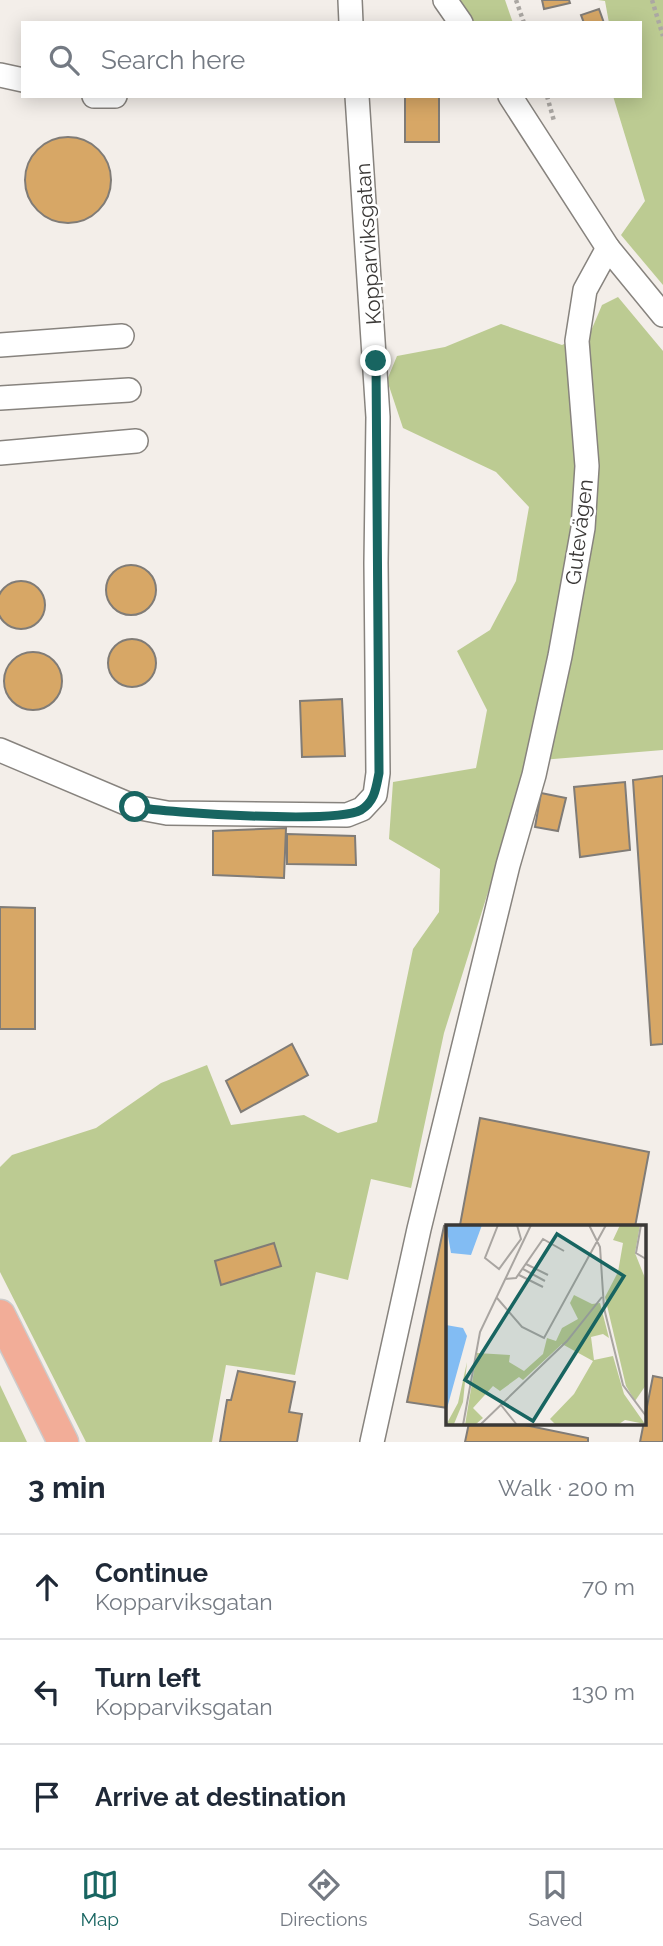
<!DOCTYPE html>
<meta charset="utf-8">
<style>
body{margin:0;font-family:Raleway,sans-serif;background:#f2f2f3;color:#1f2937}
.stop{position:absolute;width:21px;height:21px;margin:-16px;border:5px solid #186561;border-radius:50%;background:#fff}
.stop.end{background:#186561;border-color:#fff;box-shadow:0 2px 7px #0008}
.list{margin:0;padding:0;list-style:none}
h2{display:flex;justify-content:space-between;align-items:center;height:91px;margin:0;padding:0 28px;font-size:30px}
h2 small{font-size:23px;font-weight:400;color:#747a83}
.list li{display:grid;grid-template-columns:46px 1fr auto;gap:21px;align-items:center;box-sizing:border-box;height:105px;padding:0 28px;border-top:2px solid #e0e1e3}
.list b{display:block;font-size:26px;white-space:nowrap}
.list p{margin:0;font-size:23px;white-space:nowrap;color:#747a83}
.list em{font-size:23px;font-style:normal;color:#747a83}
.icon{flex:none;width:38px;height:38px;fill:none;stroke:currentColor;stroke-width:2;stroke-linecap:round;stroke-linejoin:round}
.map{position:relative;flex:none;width:663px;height:1442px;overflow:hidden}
.search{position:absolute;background:#fff;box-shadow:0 4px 18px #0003;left:21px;right:21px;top:21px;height:77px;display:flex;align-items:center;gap:18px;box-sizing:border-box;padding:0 24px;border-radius:0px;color:#747a83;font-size:26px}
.sheet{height:406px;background:#fff}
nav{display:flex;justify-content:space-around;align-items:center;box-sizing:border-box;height:98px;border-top:2px solid #e0e1e3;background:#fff;font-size:19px;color:#747a83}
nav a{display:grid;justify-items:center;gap:4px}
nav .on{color:#186561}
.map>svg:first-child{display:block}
.green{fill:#bccb92}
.building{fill:#d7a766;stroke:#807c77;stroke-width:2}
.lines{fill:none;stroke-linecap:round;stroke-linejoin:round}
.minor-casing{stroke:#87837e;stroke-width:26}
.major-casing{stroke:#cccbcb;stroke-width:33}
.path{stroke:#aba7a3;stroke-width:4.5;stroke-dasharray:3.5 3.5;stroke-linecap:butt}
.minor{stroke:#fff;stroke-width:23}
.major{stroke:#f2ad98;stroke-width:30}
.route{stroke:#186561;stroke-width:9}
.labels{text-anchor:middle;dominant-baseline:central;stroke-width:5;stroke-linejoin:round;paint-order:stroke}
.street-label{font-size:21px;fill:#3a3836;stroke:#fff}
.inset-road{fill:none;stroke:#a9a5a1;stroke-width:2}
.view{fill:#186561;fill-opacity:0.15;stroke:#186561;stroke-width:3.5}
.inset-edge{fill:none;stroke:#3a3836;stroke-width:3.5}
</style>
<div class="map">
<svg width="663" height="1442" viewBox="0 0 663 1442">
<rect width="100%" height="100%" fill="#f3eee9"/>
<g class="green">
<path d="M453 0H505L513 23H469Z"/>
<path d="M598 0H663V285L621 235 645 201 613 96H640V23H609L605 1Z"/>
<path d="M618 297 663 351V750L529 761 444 1033 411 1188 371 1179 348 1280 316 1272 295 1375 226 1365 212 1442H86L0 1272V1167L12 1155 96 1128 161 1083 207 1065 231 1125 304 1115 338 1133 377 1122 413 949 439 912 440 869 389 839 393 782 476 768 487 710 457 651 490 630 516 581 529 507 496 472 403 428 387 380 397 356 445 347 501 324 562 345 591 331 602 305Z"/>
<path d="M0 1385 27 1442H0Z"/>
</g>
<g class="building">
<path d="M542 0H569L570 3 544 9Z"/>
<path d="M599 9 604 23H584L581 15Z"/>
<rect x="405" y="96" width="34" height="46"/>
<circle cx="68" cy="180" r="43"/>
<circle cx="131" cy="590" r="25"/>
<circle cx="21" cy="605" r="24"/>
<circle cx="132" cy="663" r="24"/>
<circle cx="33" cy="681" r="29"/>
<path d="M342 699 345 756 302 757 300 701Z"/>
<path d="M663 776V1044L651 1045 633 780Z"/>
<path d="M625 782 630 850 580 857 574 787Z"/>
<path d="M541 793 566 798 558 831 535 827Z"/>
<path d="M286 828 284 878 213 875V831Z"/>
<path d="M287 834 355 836 356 865 287 864Z"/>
<path d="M0 907 35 908V1029H0Z"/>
<path d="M292 1044 308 1075 241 1112 226 1081Z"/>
<path d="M480 1118 649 1152 635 1227 460 1225Z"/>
<path d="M444 1226 449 1227 448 1408 407 1402Z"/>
<path d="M274 1243 281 1266 221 1285 215 1261Z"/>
<path d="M238 1371 295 1382 289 1412 302 1414 297 1442H220L227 1400H231Z"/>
<path d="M653 1376 663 1378V1442H640Z"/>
<path d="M469 1423H515L588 1438V1442H465Z"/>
</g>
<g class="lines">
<g class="minor-casing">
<g id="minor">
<path d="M350 0 351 23"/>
<path d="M445 0 461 23"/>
<path d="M0 75 23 80"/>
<path d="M94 96H115"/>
<path d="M510 96 608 248 663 315"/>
<path d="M0 345 122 336"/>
<path d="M0 398 129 390"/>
<path d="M0 453 136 441"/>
<path d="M0 750 135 807 167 813 347 815 362 809 375 795 378 773 376 563 378 417 357 96"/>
<path d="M372 1442 419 1229 508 865 534 775 560 656 583 528 587 466 577 341 585 290 608 248"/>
</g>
</g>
<g class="major-casing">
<path id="major" d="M0 1315 63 1442"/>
</g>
<g class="path">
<path d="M516 0 524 23"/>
<path d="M652 0 663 36"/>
<path d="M547 96 554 121"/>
</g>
<use href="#minor" class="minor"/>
<use href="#major" class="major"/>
</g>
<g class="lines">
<path class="route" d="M135 807C169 813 336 824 361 810 375 801 376 788 379 773L376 361"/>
</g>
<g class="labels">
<g class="street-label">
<text transform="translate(368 244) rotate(-94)">Kopparviksgatan</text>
<text transform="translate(579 532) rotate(-83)">Gutevägen</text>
</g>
</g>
<g transform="translate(446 1225)">
<rect width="200" height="200" fill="#f3eee9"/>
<path d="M174 0H194L189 28 199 53 200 160 189 176 180 161 159 72 172 47 177 18 167 15ZM128 70 146 79 154 78 163 113 157 109 145 112 148 135 167 131 178 169 199 199 179 195 173 199H109L104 194 128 169 147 136 116 119 77 155 73 152 54 166 47 161 27 183 37 193 30 199 19 200 31 128 64 130 63 137 78 146 97 129 101 113 110 116 116 103 132 94 124 78ZM21 137 17 177 8 199 0 200 12 178Z" fill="#bccb92"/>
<path d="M0 0H36L25 30 5 28ZM0 100 17 103 21 111 0 187Z" fill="#82bcf3"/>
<path class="inset-road" d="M52 0 39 33 53 44 75 14 71 0M143 0 154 22 158 83 177 160 200 191M195 0 190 28 200 34M80 39 102 50M77 44 99 56M73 50 97 62M59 54 70 53 97 14 118 26M51 73 76 102 98 113 160 0M55 180 71 200M17 200 34 107 85 0M34 200 121 116 156 72"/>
<path class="view" d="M111 9 178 51 87 196 19 155Z"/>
<rect width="200" height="200" class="inset-edge"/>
</g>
</svg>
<div class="stop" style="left:135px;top:807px"></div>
<div class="stop end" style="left:376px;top:361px"></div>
<div class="search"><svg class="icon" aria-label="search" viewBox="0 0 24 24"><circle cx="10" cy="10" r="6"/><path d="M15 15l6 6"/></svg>Search here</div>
</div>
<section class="sheet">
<h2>3 min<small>Walk · 200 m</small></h2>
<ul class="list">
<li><svg class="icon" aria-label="ahead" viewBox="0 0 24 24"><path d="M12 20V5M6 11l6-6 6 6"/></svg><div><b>Continue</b><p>Kopparviksgatan</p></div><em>70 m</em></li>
<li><svg class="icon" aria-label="left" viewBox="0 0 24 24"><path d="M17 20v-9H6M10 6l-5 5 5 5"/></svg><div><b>Turn left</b><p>Kopparviksgatan</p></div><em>130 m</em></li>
<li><svg class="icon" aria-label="arrive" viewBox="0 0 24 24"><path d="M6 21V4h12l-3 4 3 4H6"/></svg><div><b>Arrive at destination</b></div></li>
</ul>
</section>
<nav>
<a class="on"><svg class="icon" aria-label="map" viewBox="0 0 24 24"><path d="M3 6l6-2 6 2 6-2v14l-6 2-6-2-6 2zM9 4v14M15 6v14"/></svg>Map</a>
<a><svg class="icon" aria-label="directions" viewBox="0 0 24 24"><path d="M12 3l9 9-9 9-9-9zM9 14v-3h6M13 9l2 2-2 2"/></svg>Directions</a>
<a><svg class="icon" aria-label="saved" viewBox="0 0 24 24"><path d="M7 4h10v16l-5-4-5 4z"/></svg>Saved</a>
</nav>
